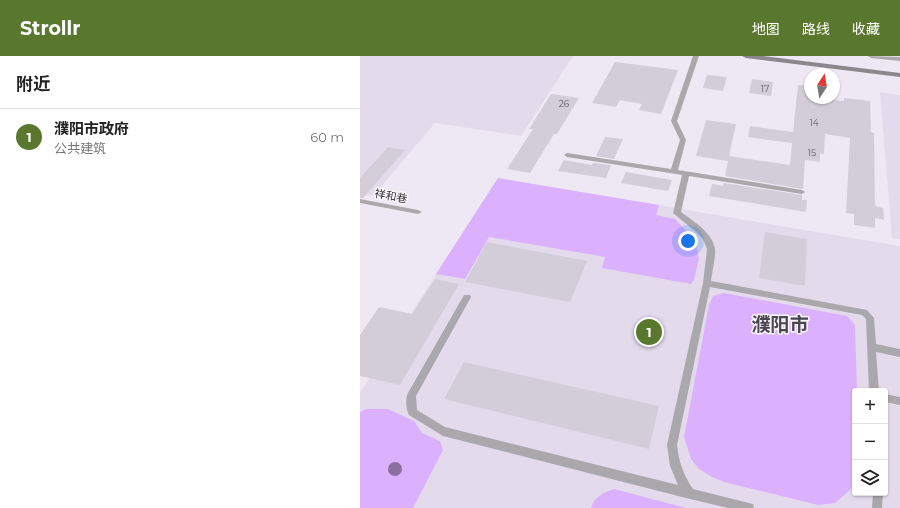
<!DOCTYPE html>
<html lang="zh">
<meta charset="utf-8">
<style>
body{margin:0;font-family:Montserrat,"Noto Sans SC",sans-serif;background:#f6f6f6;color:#222}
.controls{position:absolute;right:12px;bottom:12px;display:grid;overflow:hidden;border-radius:4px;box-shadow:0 1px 3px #0004}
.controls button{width:36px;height:36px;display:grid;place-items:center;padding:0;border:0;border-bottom:1px solid #e0e0e0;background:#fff;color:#222;font:20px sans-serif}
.compass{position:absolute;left:444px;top:12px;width:36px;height:36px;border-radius:50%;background:#fff;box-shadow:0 1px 3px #0004;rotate:12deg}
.you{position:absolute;left:328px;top:185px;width:14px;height:14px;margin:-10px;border:3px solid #fff;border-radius:50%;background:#1a73e8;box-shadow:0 0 0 6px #1a73e833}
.badge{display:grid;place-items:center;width:26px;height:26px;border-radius:50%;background:#59782e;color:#fff;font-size:13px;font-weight:700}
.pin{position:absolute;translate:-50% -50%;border:2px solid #fff;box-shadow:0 1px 4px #0006}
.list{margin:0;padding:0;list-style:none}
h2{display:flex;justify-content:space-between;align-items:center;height:52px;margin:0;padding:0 16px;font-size:17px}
h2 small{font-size:13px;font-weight:400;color:#767676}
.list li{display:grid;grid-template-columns:26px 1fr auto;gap:12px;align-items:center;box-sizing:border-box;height:56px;padding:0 16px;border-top:1px solid #e0e0e0}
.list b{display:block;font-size:15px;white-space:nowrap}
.list p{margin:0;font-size:13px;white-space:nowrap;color:#767676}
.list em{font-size:13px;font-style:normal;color:#767676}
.icon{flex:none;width:22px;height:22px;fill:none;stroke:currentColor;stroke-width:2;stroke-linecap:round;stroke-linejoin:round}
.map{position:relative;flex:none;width:540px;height:452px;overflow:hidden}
header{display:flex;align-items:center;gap:24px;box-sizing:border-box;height:56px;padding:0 20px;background:#59782e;color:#fff}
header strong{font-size:19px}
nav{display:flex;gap:22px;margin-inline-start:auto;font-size:14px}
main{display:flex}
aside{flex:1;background:#fff}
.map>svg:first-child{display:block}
.built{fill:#e3dbec;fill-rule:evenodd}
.green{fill:#dbb1fe}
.building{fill:#d3cdd9}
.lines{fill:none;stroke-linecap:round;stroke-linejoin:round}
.service{fill:#aaa8ad;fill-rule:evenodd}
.secondary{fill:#8b878e;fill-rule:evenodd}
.tree{fill:#8d6f9f}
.labels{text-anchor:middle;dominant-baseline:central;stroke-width:3;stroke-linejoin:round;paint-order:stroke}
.number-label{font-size:9px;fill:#5c5a60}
.street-label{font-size:11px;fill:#353337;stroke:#faf6fd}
.town-label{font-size:19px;font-weight:bold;fill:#4a454e;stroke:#faf6fd}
</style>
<header>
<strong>Strollr</strong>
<nav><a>地图</a><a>路线</a><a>收藏</a></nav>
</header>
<main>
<aside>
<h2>附近<small></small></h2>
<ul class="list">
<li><span class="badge">1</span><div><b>濮阳市政府</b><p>公共建筑</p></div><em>60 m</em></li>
</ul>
</aside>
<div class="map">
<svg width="540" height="452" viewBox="0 0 540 452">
<rect width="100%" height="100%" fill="#eee8f4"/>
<g class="built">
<path d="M0 0H213L161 80 75 67 13 140 0 138Z"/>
<path d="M520 36 540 39V183L532 182Z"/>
<path d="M138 122 540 190V452H0V337ZM495 335H525V437H495Z"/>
</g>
<g class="green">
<path d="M138 122 299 149 296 159 315 163 335 184 339 202 334 224 331 228 242 212 245 201 129 181 105 223 76 218Z"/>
<path d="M364 237 487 260 495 269 497 335H495V428L490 434 475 447 458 449 364 426 352 421 339 413 331 403 324 381 349 249 353 240Z"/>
<path d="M6 353H28L54 365 62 377 80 385 83 394 53 452H0V356Z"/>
<path d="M254 433 326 452H231C235 440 243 437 254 433Z"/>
</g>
<g class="building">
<path d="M255 6 318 14 301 58 279 54 282 48 260 44 256 51 232 47Z"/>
<path d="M347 19 367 21 363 35 343 32Z"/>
<path d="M392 23 413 26 411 40 389 37Z"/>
<path d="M438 29 450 30V42L484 45V42L510 45 511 76 514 77 515 150 523 152 524 164 515 162V172L494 169V158L486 157 490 82 465 78 464 98H460V106L445 104 443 133 365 120 368 105 336 100 346 64 376 68 369 100 430 109 432 87 388 81 390 70 433 76Z"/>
<path d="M191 38 219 42 197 78H194L170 117 147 113 173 73H169Z"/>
<path d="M245 81 263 83 254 103 236 100Z"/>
<path d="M28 91 45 94 3 142H0V122Z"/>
<path d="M204 104 232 109 233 107 251 109 246 122 198 115Z"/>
<path d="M266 116 312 124 308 135 261 127Z"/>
<path d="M364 127 442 139V144H447L446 156 349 140 352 128 363 130Z"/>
<path d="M405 176 447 183 445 230 399 222Z"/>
<path d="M127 186 227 205 210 246 105 226Z"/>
<path d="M75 223 99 228 40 329 0 320V279L19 251 52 258Z"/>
<path d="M104 306 299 350 289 393 84 343Z"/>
</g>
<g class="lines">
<g class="service">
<path d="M333 0H339L317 65 326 84 318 114 442 134 445 136 442 138 329 120 321 156C333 165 352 176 355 193 356 200 352 217 351 225L507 254 514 262 516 288 540 293V301L516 296 519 335H509L506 263 502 259 350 231 317 389C319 406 323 418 333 433L393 448 394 452H368L330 443 83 380 49 359C46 353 45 343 48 337L104 239H110L111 241 56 340 57 354 85 371 318 429 310 410 307 389 343 227 347 193 343 183 335 175 313 157 322 119 207 101 204 99 207 97 311 113 320 84 311 65Z"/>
<path d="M508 0 540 1V5L511 2Z"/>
<path d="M0 143 58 154 62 156 58 158 0 147Z"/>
<path d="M525 338 540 341V349L525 346Z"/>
<path d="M513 437H523L522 452H512Z"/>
</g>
<path class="secondary" d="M382 0H403L540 17V21L386 2Z"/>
</g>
<circle class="tree" cx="35" cy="413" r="7"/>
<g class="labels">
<g class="number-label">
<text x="405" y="32">17</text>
<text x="204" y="47">26</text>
<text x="454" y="66">14</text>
<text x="452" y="96">15</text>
</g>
<g class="street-label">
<text transform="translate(31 140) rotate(10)">祥和巷</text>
</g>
<g class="town-label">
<text x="420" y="268">濮阳市</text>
</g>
</g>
</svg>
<div class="controls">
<button>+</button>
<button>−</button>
<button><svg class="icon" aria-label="layers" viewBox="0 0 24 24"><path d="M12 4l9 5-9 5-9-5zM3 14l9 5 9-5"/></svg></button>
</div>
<svg class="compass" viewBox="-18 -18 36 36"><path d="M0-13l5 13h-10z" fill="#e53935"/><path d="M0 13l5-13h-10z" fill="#767676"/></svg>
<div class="you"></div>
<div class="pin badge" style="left:289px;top:276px">1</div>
</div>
</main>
